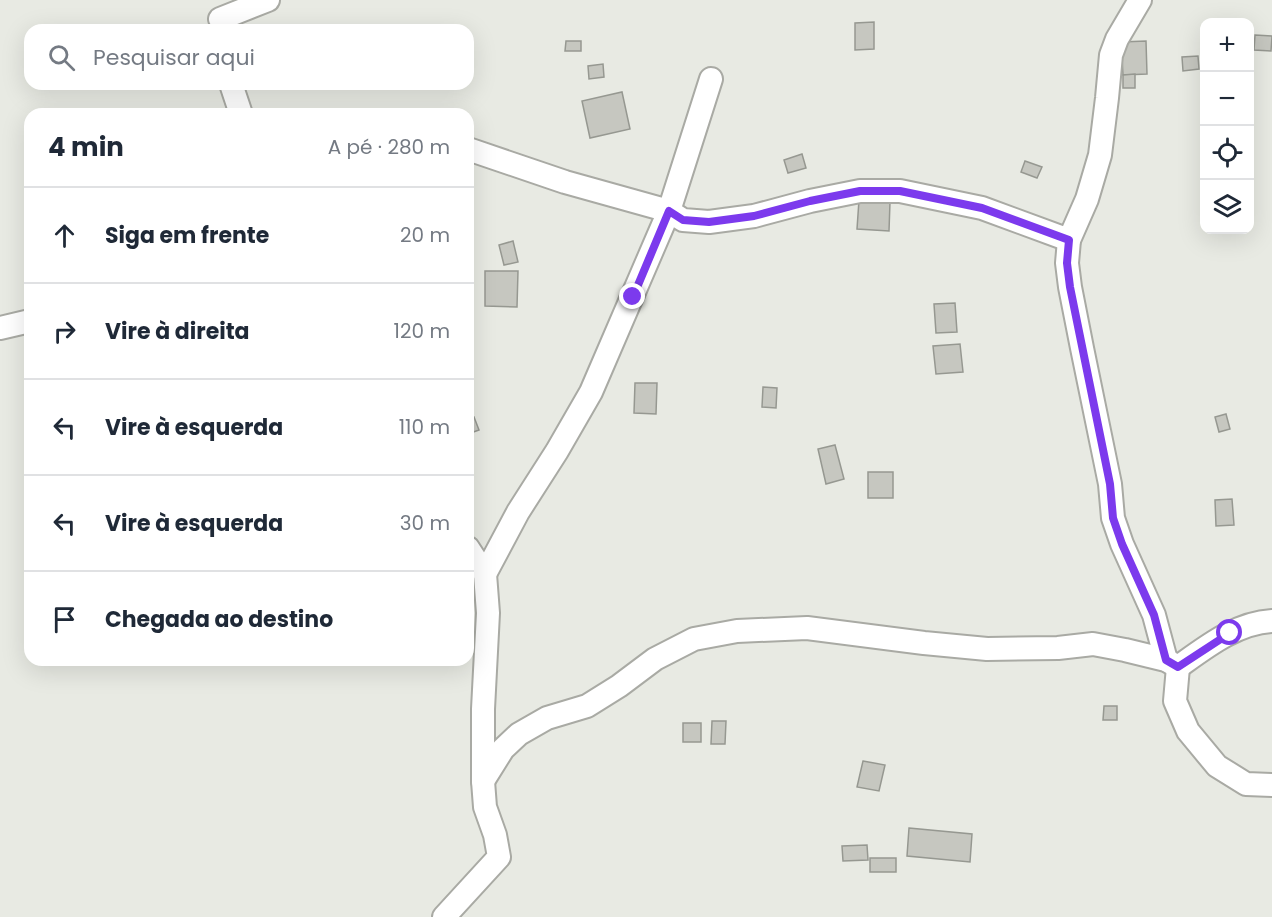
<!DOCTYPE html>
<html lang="pt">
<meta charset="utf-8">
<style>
body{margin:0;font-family:Poppins,sans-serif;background:#f6f6f7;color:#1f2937}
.controls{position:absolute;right:18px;top:18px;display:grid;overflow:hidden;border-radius:12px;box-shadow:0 6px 24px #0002}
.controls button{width:54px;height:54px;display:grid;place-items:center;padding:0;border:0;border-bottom:2px solid #e0e1e3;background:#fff;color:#1f2937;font:30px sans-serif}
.stop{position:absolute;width:18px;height:18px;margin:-14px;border:4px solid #7c3aed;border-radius:50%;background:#fff}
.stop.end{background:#7c3aed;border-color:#fff;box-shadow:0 2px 6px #0008}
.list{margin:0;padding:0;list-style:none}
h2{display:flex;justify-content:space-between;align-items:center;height:78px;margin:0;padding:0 24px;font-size:26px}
h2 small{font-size:20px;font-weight:400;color:#747a83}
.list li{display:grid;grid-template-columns:39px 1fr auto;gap:18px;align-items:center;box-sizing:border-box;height:96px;padding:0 24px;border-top:2px solid #e0e1e3}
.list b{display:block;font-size:22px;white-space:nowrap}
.list em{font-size:20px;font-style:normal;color:#747a83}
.icon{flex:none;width:33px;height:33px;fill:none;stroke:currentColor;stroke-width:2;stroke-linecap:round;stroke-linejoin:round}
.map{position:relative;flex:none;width:1272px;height:917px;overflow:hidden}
.search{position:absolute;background:#fff;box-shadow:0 6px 24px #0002;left:24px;top:24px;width:450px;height:66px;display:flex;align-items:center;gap:15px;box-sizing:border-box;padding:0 21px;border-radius:18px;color:#747a83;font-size:22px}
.panel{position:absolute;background:#fff;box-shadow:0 6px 24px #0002;left:24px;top:108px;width:450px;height:558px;border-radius:18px}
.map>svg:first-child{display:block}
.building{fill:#c6c7c0;stroke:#969891;stroke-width:1.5}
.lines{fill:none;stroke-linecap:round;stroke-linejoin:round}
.minor-casing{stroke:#a9aaa4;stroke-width:26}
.minor{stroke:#fff;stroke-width:22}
.route{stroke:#7c3aed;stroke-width:8}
</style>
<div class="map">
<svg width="1272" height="917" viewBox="0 0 1272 917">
<rect width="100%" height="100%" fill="#e8eae3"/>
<g class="building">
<path d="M874 22V49L855 50V23Z"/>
<path d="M1255 35 1272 36 1271 51 1254 50Z"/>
<path d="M566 41H581V51H565Z"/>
<path d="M1146 41 1147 74 1123 75 1121 42Z"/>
<path d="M1198 56 1199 69 1183 71 1182 57Z"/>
<path d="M603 64 604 77 589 79 588 66Z"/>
<path d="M1135 74V88H1123V75Z"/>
<path d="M622 92 630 129 590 138 582 101Z"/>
<path d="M802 154 806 168 788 173 784 160Z"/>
<path d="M1025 161 1042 167 1037 178 1021 172Z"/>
<path d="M859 200 890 202 889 231 857 229Z"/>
<path d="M513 241 518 262 504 265 499 245Z"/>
<path d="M485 271H518L517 307 485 306Z"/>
<path d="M955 303 957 332 936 333 934 304Z"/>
<path d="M960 344 963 372 936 374 933 346Z"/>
<path d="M635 383H657L656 414 634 413Z"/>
<path d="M763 387 777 388 776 408 762 407Z"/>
<path d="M1226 414 1230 429 1219 432 1215 417Z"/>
<path d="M474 417 479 430 468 434V419Z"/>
<path d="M835 445 844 479 826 484 818 449Z"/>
<rect x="868" y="472" width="25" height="26"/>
<path d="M1232 499 1234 525 1216 526 1215 500Z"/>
<path d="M1104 706H1117V720H1103Z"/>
<path d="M712 721H726L725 744H711Z"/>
<rect x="683" y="723" width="18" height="19"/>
<path d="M863 761 885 765 879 791 857 787Z"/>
<path d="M909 828 972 834 970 862 907 856Z"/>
<path d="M867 845 868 860 843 861 842 846Z"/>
<rect x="870" y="858" width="26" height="14"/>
</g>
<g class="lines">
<g class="minor-casing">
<g id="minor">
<path d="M1140 0 1117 39 1111 55 1107 98 1100 155 1087 199 1069 240 1067 263 1070 287 1082 348 1110 484 1113 518 1122 544 1154 615 1166 660"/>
<path d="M220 19 268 0"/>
<path d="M231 84 241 114"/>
<path d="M468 149 565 182 669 211 683 220 709 222 754 216 810 201 860 191H900L982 208 1069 240"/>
<path d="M0 328 30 321"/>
<path d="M485 574 518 512 557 451 591 392 669 211 711 79"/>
<path d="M1178 667 1175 701 1188 731 1217 766 1246 784 1272 785"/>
<path d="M483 781 503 749 519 734 547 718 587 706 619 686 655 659 694 639 737 631 807 628 924 643 987 649 1058 648 1093 644 1125 650 1166 660 1178 667C1206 647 1236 623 1272 621"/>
<path d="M444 917 499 857 495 835 485 807 483 781V709L488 613 485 574 468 548"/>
</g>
</g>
<use href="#minor" class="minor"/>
</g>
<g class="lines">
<path class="route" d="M633 297 669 211 683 220 709 222 754 216 810 201 860 191H900L982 208 1069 240 1067 263 1070 287 1110 484 1113 518 1122 544 1154 615 1166 660 1178 667 1230 633"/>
</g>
</svg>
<div class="controls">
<button>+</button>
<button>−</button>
<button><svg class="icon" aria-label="locate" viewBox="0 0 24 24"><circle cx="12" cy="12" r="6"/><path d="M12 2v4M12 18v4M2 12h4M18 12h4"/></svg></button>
<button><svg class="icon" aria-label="layers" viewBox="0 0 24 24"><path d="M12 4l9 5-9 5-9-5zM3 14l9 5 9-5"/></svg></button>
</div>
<div class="stop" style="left:1230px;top:633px"></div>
<div class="stop end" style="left:633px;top:297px"></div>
<div class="search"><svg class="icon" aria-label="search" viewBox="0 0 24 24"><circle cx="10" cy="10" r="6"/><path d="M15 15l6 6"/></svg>Pesquisar aqui</div>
<section class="panel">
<h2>4 min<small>A pé · 280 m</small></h2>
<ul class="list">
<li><svg class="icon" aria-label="ahead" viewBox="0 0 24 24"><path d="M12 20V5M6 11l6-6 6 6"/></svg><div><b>Siga em frente</b></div><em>20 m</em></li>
<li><svg class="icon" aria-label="right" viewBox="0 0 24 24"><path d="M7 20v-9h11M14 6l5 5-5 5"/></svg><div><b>Vire à direita</b></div><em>120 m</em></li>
<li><svg class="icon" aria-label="left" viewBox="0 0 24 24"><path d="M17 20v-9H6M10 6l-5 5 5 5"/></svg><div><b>Vire à esquerda</b></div><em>110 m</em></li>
<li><svg class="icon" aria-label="left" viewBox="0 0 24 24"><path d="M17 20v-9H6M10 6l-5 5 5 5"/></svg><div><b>Vire à esquerda</b></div><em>30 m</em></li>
<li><svg class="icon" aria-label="arrive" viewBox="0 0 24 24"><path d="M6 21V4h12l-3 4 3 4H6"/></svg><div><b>Chegada ao destino</b></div></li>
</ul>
</section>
</div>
